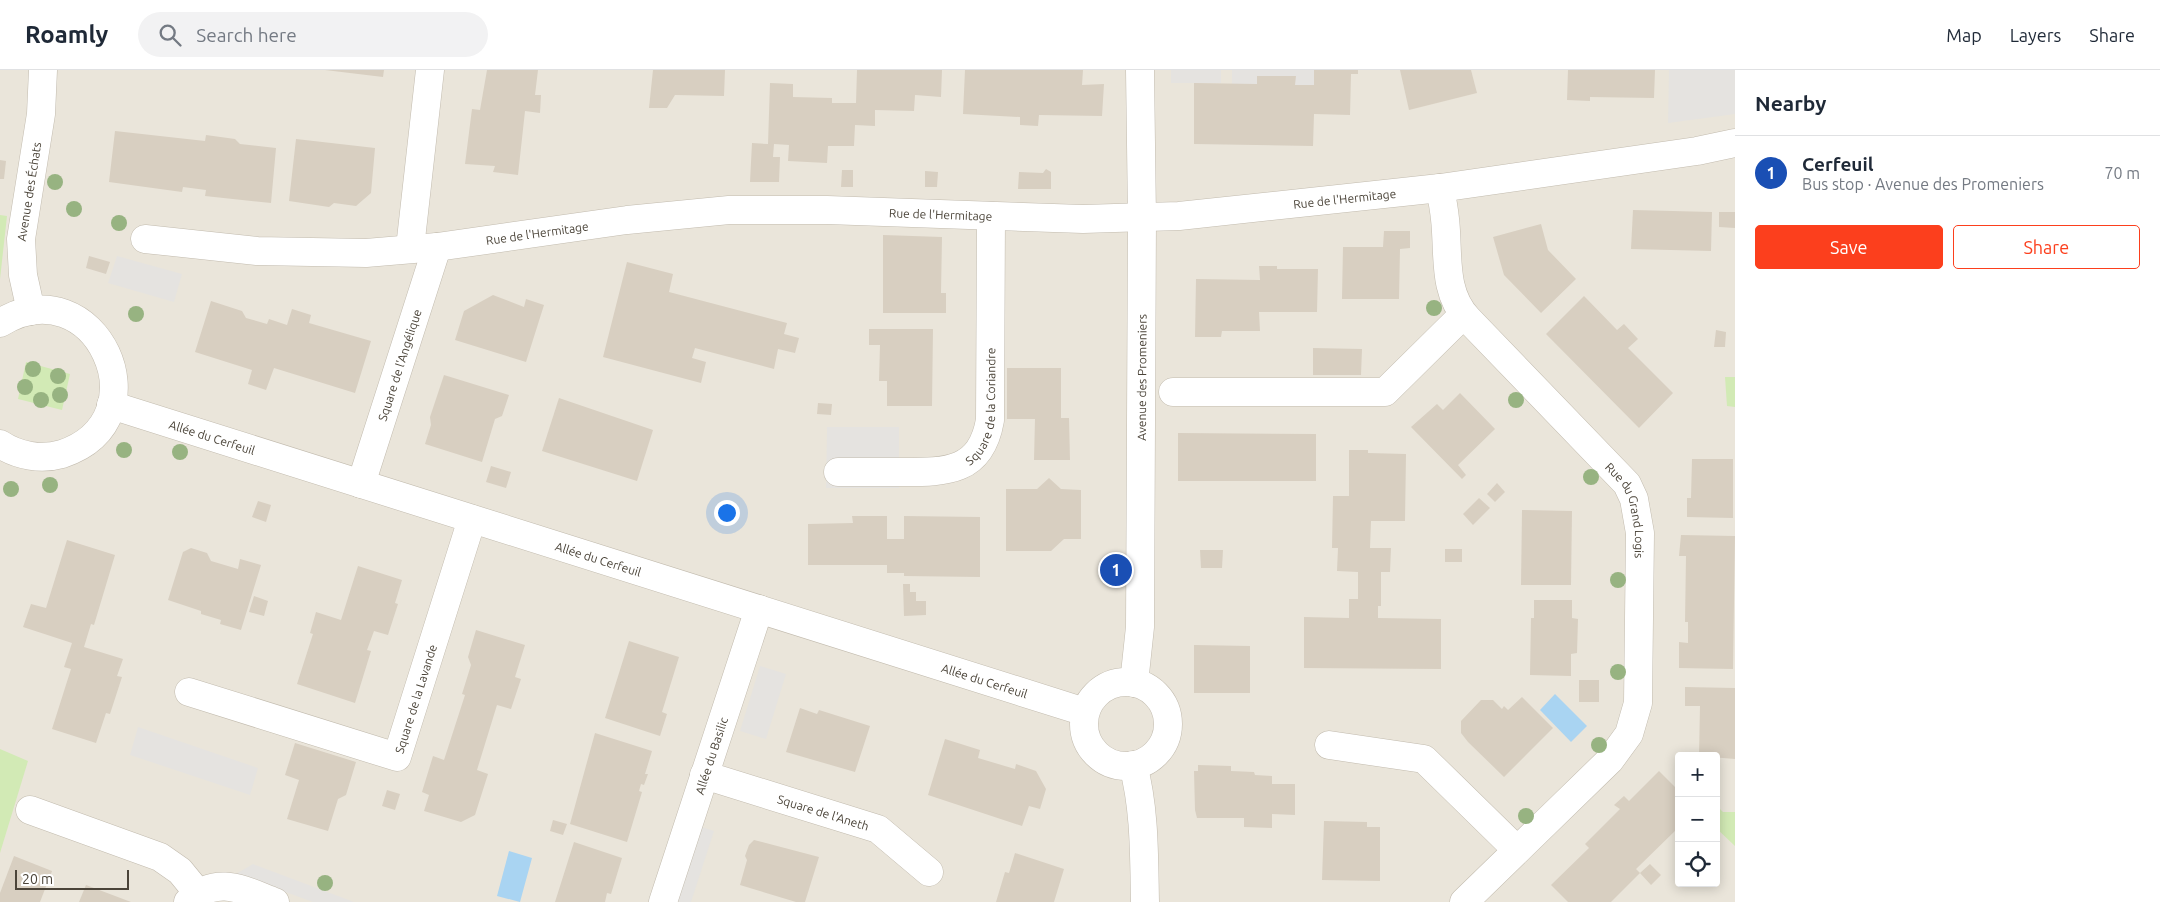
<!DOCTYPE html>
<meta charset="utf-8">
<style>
body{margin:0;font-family:Ubuntu,sans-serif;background:#f2f2f3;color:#1f2937}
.controls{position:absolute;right:15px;bottom:15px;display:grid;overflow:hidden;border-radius:5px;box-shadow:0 2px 12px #0003}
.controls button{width:45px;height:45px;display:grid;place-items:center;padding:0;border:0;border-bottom:1px solid #e0e1e3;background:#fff;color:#1f2937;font:25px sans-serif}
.scale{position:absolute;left:15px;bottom:12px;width:114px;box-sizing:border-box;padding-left:5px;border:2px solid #4b4439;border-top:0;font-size:14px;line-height:18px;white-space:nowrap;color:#4b4439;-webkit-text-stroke:4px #fff;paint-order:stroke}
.you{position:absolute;left:726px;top:442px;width:18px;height:18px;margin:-12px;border:4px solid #fff;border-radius:50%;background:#1a73e8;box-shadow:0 0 0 8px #1a73e833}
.badge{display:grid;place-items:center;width:32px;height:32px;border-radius:50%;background:#fc3f1d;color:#fff;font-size:16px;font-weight:700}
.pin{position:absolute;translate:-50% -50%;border:2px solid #fff;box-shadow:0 1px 5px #0006}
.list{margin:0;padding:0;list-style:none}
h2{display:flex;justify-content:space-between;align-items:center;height:65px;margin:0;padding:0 20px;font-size:21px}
h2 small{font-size:16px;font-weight:400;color:#747a83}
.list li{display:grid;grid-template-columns:32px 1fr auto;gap:15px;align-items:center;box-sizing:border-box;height:75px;padding:0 20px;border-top:1px solid #e0e1e3}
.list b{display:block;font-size:19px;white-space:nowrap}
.list p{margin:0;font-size:16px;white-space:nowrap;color:#747a83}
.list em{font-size:16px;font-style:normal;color:#747a83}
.actions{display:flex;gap:10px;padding:15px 20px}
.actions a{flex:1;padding:11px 0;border:1px solid #fc3f1d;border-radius:5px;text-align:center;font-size:18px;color:#fc3f1d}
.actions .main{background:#fc3f1d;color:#fff}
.icon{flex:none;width:28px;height:28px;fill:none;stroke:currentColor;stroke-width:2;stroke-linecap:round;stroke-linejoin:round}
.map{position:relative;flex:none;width:1735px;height:832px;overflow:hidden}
header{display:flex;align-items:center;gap:30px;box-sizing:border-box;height:70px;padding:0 25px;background:#fff;border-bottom:1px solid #e0e1e3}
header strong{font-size:24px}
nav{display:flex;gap:28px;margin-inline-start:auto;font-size:18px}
.search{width:350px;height:45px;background:#f2f2f3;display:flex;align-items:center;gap:12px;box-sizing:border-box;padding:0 18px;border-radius:28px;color:#747a83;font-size:19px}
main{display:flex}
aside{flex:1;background:#fff}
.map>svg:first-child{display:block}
.residential{fill:#eae5da;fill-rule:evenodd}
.green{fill:#d2eab5}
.parking{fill:#e5e3e0}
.water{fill:#a9d4f2}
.building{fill:#d8cfc1}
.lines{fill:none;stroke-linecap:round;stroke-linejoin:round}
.minor-casing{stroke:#c2bbae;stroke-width:29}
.minor{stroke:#fff;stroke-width:28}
.tree{fill:#97b381}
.labels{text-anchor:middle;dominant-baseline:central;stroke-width:5;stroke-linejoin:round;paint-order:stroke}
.street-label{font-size:12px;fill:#4b4439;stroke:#fff}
</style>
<header>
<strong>Roamly</strong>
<div class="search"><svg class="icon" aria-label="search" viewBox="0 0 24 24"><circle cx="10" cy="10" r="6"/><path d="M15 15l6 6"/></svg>Search here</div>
<nav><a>Map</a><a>Layers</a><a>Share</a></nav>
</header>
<main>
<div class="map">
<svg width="1735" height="832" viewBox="0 0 1735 832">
<rect width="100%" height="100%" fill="#f6f3ec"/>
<path class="residential" d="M0 0H1735V832H0ZM1679 686H1716V813H1679Z"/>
<g class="green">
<path d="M0 145 7 146 0 209Z"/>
<path d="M26 292 70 304 62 340 18 329Z"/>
<path d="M1725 307H1735V337L1727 336Z"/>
<path d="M0 679 28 691 0 783Z"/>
<path d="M1716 735 1723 742H1735V776L1716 758Z"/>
</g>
<g class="parking">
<rect x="1171" y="0" width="50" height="13"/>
<path d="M1232 0H1314V15H1295V6H1258L1257 14H1232Z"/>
<path d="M1669 0H1735V44L1668 53Z"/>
<path d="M117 186 182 204 174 232 108 213Z"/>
<path d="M827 357H899V418H826Z"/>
<path d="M760 596 786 604 766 669 740 661Z"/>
<path d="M138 657 258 698 250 725 130 685Z"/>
<path d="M702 757 714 761 691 832H677Z"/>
<path d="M253 794 354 832H313L236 804Z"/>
</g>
<g class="water">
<path d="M1555 624 1587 656 1571 672 1540 640Z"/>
<path d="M509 781 532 788 520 832 497 826Z"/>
</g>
<g class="building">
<path d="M325 0H384L383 7Z"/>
<path d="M487 0H538L535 25H541L540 43 525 41 518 105 493 102 495 96 465 94 472 39 480 40Z"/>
<path d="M653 0H725L724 26 675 25 667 38H649Z"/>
<path d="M857 0H942L941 27 915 25 914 41 875 40V56L855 55 854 76H828L827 93 788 91 789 75 774 74 773 87H780L779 112H750L752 73 768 74 770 13 793 14V27L832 28V33H856Z"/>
<path d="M965 0H1083L1082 15 1104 14 1102 46 1039 45 1038 56 1020 55V47L963 44Z"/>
<path d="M1314 0H1358V4H1351L1350 45 1314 44 1313 76 1194 74V13L1257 14V6H1296L1295 15H1314Z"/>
<path d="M1400 0H1471L1477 23 1409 40Z"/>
<path d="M1568 0H1655L1654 28 1590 27V31L1567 30Z"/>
<path d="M115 61 205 71 206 65 235 69 240 74 276 78 271 133 205 126 206 120 183 117 182 122 109 112Z"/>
<path d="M296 69 375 78 371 123 356 136 334 133 329 137 289 131Z"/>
<path d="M0 90 6 91 4 109H0Z"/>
<path d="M1046 99 1051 102V119H1018L1019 102 1043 103Z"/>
<path d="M842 100H853V117H841Z"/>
<path d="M925 101 938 102 937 117H925Z"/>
<path d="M1633 140 1712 142 1711 181 1631 179Z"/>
<path d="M1719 142H1735V158L1719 157Z"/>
<path d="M1541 154 1548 180 1576 209 1541 243 1504 205 1493 167Z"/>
<path d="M1384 161H1410V178L1400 179 1399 229H1342L1343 177H1383Z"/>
<path d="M883 165 942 167 941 223H946V243H883Z"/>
<path d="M89 186 110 192 106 204 86 198Z"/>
<path d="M627 192 673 204 669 222 787 253 784 264 799 268 795 283 778 279 774 299 695 278 692 288 706 292 701 313 603 287Z"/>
<path d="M1259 196H1277V199H1318L1317 242H1259L1260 261H1222L1221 267H1195L1196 209 1260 210Z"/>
<path d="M493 225 524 237 526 229 544 235 526 292 455 270 464 241Z"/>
<path d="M1584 226 1617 260 1624 254 1638 269 1628 278 1673 323 1639 358 1546 264Z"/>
<path d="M211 231 242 241 246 248 267 254 269 249 287 255 292 239 311 245 309 253 371 271 355 323 274 298 266 320 248 314 252 300 195 282Z"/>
<path d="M869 259H933L932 336H887V311H879L880 275H869Z"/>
<path d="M1716 260 1726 262 1725 277H1714Z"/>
<path d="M1313 278 1362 279 1361 305H1313Z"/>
<path d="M1007 298H1061V348H1069L1070 390H1034L1035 349H1007Z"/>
<path d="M444 305 509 325 502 346 495 349 482 392 425 374 431 355 430 347Z"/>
<path d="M1460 323 1495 359 1458 395 1466 405 1462 409 1411 357 1437 334 1443 340Z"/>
<path d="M559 328 653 360 637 411 542 381Z"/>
<path d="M818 333 832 334 831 345 817 344Z"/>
<path d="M1178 363 1316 364V411H1178Z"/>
<path d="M1349 380H1368V383L1406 384 1405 451H1371L1370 478H1391L1390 502H1381V536H1378V548L1441 549V599L1304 598V547L1349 548V529H1358V502L1337 501 1338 478H1332L1333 426H1349Z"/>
<path d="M1692 389H1733V448L1687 447V428H1691Z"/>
<path d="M491 396 511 402 506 418 486 412Z"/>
<path d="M1049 408 1061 419 1081 420V469H1064L1051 481H1006V419H1037Z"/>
<path d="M1497 413 1505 422 1495 432 1487 424Z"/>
<path d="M1479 428 1490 438 1473 455 1463 444Z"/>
<path d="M258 431 271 435 266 452 252 447Z"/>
<path d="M1522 440 1572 441 1571 515H1521Z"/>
<path d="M852 446H887V469H904V446L980 447V507L904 506V503H887V495H808V454L853 453Z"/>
<path d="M1681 465 1735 466 1733 599 1679 598V572L1688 573V552H1685L1686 486H1679Z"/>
<path d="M67 470 115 485 94 555 91 554 84 577 123 589 117 606 122 607 110 644 106 643 96 673 52 659 71 599 64 597 72 573 23 557 31 534 46 538Z"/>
<path d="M191 478 207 483 211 491 238 499 240 489 261 495 241 560 220 554 221 550 201 544V541L168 530 183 482Z"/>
<rect x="1445" y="479" width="17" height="13"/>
<path d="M1200 480H1223L1222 498H1201Z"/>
<path d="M358 496 402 510 395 533 398 534 388 565 374 561 367 580 371 581 355 633 297 614 313 564 310 563 316 542 341 550Z"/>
<path d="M903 514H910V522H916V531H926V545L904 546Z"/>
<path d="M254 526 268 531 264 546 249 542Z"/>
<path d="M1534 530H1572V548L1578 549 1577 583 1571 584V606L1530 605 1531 548H1534Z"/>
<path d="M476 560 525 575 515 607 521 609 511 639 497 635 477 700 488 704 475 745 461 752 424 741 429 725 422 722 433 686 444 690 465 625 462 624 471 595 468 587Z"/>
<path d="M629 571 679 587 662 642 667 644 660 666 605 648Z"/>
<path d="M1194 575 1250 576V623H1194Z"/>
<rect x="1579" y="610" width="20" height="22"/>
<path d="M1685 617 1735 618V689L1699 686 1700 636H1685Z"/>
<path d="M1522 627 1553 658 1504 707 1468 672 1461 663V651L1481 630H1493L1502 639 1504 636 1508 640Z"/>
<path d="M800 638 817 644 819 640 870 656 855 702 786 682Z"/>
<path d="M595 663 652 681 645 704H648L644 715 641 714 639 721 642 722 627 772 570 754Z"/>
<path d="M945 669 980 680 978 688 1015 699 1016 694 1036 701 1046 719 1040 739 1029 736 1022 756 928 725Z"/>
<path d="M295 673 356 692 346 725 338 729 328 761 287 749 299 710 285 705Z"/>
<path d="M1198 695 1231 696V701L1254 702 1255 705 1272 706V714H1295V745L1272 744V758L1244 757V748H1197L1195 740 1194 701H1198Z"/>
<path d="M1659 701 1679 721V757L1636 799 1640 803 1650 794 1661 805 1651 815 1640 803 1611 832H1568L1551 815 1589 778 1585 774 1620 739 1614 735 1624 726 1629 731Z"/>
<path d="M387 720 400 724 395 740 382 736Z"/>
<path d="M553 750 567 754 563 765 550 761Z"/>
<path d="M1324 751 1367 752V757H1380V811L1322 810Z"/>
<path d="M754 770 819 787 805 832H796L740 815 747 790 745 786 749 775Z"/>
<path d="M574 772 622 788 611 824 607 823 605 832H555Z"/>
<path d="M1015 783 1064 799 1054 832H996L1005 802 1009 803Z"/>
<path d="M14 786 52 801 40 832H0V823Z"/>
<path d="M86 815 131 832H79Z"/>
</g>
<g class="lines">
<g class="minor-casing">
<g id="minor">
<path id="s1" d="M1440 118C1442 128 1444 139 1445 149 1449 183 1442 222 1468 249L1627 414 1634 429 1640 463 1638 633 1629 664 1610 690 1464 832"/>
<path id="s2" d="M145 169 257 181 366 183 437 177 627 150 729 140H827L1083 149 1179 146 1440 118 1697 81 1735 73"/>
<path d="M410 178 430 0"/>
<path id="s3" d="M31 241 23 205 21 169 41 44 43 0"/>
<path d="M0 253C95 194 167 349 62 384 41 390 18 386 0 374"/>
<path d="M1173 322H1385L1463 245"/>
<path id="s4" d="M111 335 1085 642"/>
<path id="s5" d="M838 402C860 402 881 402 903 402 947 402 981 402 990 350L991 146"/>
<path id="s6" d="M361 414 437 177"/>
<circle cx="1126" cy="654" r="42"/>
<path id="s7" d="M1134 613 1140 557 1142 148 1140 0"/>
<path id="s8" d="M189 622 397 687 472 449"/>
<path d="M1329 675 1424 689 1517 780"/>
<path d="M1133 695C1145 739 1144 787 1145 832"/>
<path id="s9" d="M704 705 878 759 929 802"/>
<path d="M30 740 160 787 180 801 198 823"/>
<path d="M188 832C217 804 243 820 275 832"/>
<path id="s10" d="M663 832 759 539"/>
</g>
</g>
<use href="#minor" class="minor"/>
</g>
<g class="tree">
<circle cx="55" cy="112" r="8"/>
<circle cx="74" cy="139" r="8"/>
<circle cx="119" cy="153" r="8"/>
<circle cx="1434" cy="238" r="8"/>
<circle cx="136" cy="244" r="8"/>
<circle cx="33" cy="299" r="8"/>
<circle cx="58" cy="306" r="8"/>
<circle cx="25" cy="317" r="8"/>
<circle cx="60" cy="325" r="8"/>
<circle cx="41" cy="330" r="8"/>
<circle cx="1516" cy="330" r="8"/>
<circle cx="124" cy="380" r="8"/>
<circle cx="180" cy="382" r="8"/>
<circle cx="1591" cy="407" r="8"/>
<circle cx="50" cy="415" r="8"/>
<circle cx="11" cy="419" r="8"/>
<circle cx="1618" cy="510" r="8"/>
<circle cx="1618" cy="602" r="8"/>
<circle cx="1599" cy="675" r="8"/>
<circle cx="1526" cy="746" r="8"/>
<circle cx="325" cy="813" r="8"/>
</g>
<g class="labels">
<g class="street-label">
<text stroke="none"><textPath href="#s3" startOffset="121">Avenue des Échats</textPath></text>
<text stroke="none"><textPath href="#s2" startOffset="1204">Rue de l'Hermitage</textPath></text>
<text stroke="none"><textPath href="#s2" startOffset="799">Rue de l'Hermitage</textPath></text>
<text stroke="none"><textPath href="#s2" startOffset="394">Rue de l'Hermitage</textPath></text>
<text stroke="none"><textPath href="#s6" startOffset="125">Square de l'Angélique</textPath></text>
<text stroke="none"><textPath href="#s7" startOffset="306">Avenue des Promeniers</textPath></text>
<text stroke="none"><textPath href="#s5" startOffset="191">Square de la Coriandre</textPath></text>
<text stroke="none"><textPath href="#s4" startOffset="106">Allée du Cerfeuil</textPath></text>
<text stroke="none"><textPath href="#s1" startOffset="390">Rue du Grand Logis</textPath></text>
<text stroke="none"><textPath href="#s4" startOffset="511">Allée du Cerfeuil</textPath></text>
<text stroke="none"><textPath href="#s4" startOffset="916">Allée du Cerfeuil</textPath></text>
<text stroke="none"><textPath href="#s8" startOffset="279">Square de la Lavande</textPath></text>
<text stroke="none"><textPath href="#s10" startOffset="154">Allée du Basilic</textPath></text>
<text stroke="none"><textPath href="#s9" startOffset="125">Square de l'Aneth</textPath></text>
</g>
</g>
</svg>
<div class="controls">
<button>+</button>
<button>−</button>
<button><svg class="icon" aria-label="locate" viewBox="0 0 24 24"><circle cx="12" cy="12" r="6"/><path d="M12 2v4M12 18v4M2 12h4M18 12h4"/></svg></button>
</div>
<div class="scale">20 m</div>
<div class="you"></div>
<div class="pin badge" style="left:1116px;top:500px;background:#1a4fb4">1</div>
</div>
<aside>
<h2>Nearby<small></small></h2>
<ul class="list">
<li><span class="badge" style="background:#1a4fb4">1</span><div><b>Cerfeuil</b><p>Bus stop · Avenue des Promeniers</p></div><em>70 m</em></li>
</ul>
<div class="actions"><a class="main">Save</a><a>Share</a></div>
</aside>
</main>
